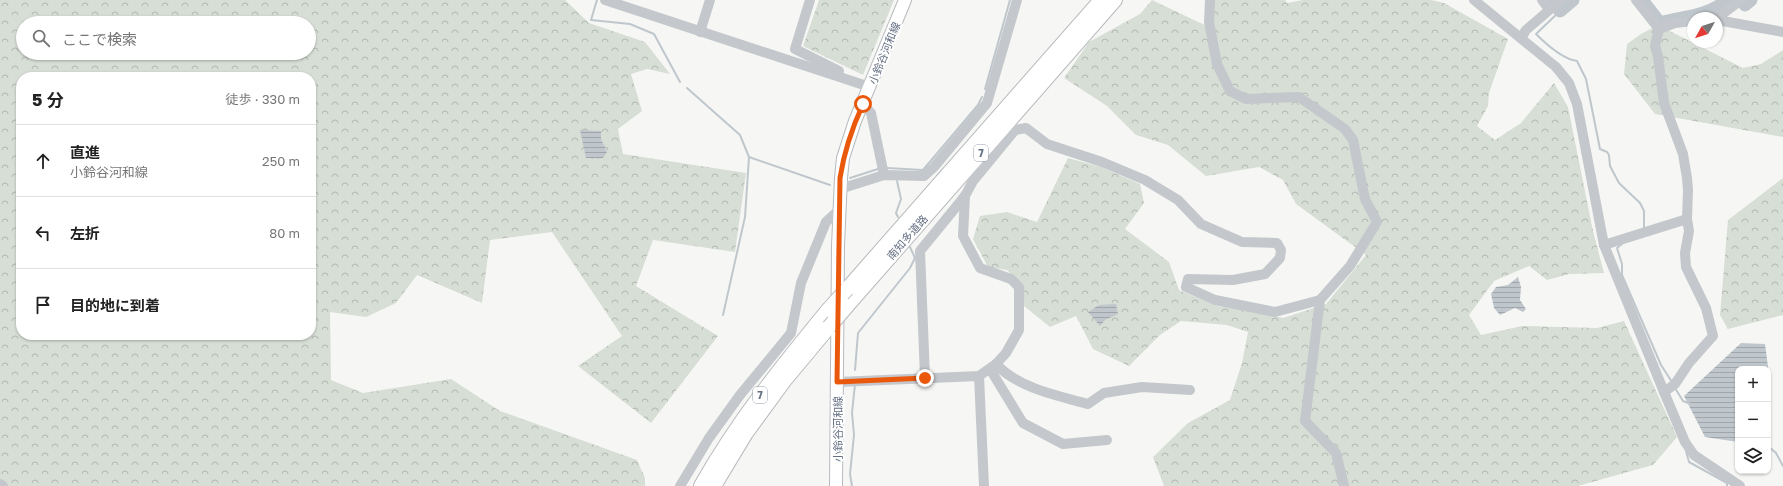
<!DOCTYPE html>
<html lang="ja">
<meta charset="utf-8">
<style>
body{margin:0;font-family:"Golos Text","Noto Sans JP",sans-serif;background:#f6f6f6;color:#222}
.controls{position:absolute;right:12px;bottom:12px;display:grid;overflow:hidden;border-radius:8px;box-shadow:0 1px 3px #0004}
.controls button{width:36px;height:36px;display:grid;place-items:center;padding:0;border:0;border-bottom:1px solid #e0e0e0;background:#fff;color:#222;font:20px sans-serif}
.compass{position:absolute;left:1687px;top:12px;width:36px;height:36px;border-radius:50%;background:#fff;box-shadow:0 1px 3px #0004;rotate:231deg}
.stop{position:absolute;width:12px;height:12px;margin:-9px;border:3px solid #ea580c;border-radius:50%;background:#fff}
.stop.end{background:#ea580c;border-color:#fff;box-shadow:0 1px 4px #0008}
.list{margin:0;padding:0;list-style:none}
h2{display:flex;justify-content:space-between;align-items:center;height:52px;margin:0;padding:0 16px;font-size:17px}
h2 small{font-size:13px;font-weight:400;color:#767676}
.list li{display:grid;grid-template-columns:26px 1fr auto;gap:12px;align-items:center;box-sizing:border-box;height:72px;padding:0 16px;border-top:1px solid #e0e0e0}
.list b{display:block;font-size:15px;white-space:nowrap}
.list p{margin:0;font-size:13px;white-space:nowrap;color:#767676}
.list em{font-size:13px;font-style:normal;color:#767676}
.icon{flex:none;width:22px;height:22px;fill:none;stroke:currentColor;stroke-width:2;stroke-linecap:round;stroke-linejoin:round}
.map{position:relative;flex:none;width:1783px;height:486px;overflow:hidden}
.search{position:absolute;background:#fff;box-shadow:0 1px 3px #0004;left:16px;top:16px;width:300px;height:44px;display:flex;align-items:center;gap:10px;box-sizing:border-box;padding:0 14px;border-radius:22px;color:#767676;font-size:15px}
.panel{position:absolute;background:#fff;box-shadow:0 1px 3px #0004;left:16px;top:72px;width:300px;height:268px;border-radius:16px}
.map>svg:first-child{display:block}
.forest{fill:url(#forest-crowns);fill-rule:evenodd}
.water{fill:url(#water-rules)}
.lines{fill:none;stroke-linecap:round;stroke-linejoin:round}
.stream{stroke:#bfc7cd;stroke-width:2}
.river{stroke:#bfc7cd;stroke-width:13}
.minor-tunnel{stroke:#d2d6d8;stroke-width:10;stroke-dasharray:10 5;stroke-linecap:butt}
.major-casing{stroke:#b7babf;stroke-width:14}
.highway-casing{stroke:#b7b9bd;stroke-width:16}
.minor{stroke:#c4c7cb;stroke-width:10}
.major{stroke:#fff;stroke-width:12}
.highway{stroke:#fff;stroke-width:14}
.highway-bridge-casing{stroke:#b7b9bd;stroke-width:16;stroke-linecap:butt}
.highway-bridge{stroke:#fff;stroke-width:14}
.route{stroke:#ea580c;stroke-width:5}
.labels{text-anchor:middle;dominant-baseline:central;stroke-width:4;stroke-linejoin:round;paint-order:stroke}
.shield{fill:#fff;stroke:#949ca9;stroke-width:1}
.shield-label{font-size:10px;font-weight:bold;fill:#667184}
.street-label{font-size:11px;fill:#667184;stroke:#fff}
</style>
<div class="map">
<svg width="1783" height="486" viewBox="0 0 1783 486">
<defs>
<pattern id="forest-crowns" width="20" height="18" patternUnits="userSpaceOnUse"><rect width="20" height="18" fill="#d7ded5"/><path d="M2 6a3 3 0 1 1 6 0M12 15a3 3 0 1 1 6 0" fill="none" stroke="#b2b8b2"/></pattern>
<pattern id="water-rules" width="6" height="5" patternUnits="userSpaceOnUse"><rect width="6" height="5" fill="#bfc7cd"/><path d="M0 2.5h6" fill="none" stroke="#9fa6ac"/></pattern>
</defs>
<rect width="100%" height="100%" fill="#f6f7f4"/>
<g class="forest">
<path d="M0 0H565L589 23 645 42 670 74 647 69 631 74 642 111 618 129 623 154 746 173 735 252 653 240 636 286 718 336 651 423 578 366 622 336 552 232 490 240 482 303 417 275 396 303 366 317 330 312 331 380 363 393 451 379 500 411 637 460 645 478V486H0ZM23 23H309V53H23ZM21 77H311V335H21Z"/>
<path d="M819 0H894L863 75 803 46Z"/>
<path d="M1152 0 1213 29 1214 0H1285L1287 3 1303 0H1431L1444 3 1508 39 1489 93 1488 106 1477 126 1495 140 1521 123 1554 83 1568 107 1593 231 1604 273 1569 274 1547 280 1529 266 1494 281 1469 315 1481 335 1522 326 1597 328 1624 321 1677 437 1653 465 1578 486H1164L1153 457 1188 423 1230 400 1242 363 1248 332 1227 325 1181 321 1160 335 1129 366 1093 349 1076 316 1050 327 1024 306 1022 285 1007 270 988 267 973 239 980 216 1007 212 1037 222 1068 158 1101 167 1140 184 1144 203 1125 229 1169 262 1179 290 1217 306 1254 311 1283 318 1326 304 1366 255 1296 204 1283 180 1259 167 1206 176 1168 145 1136 135 1107 106 1064 78 1089 42 1140 14Z"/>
<path d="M1658 25 1743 68 1761 64 1783 50V137L1655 114 1624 74 1627 44 1641 34Z"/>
<path d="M1783 178V315L1728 329 1720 315 1728 220Z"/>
</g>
<g class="water">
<path d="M580 130 601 131V139L607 152 603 158H586Z"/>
<path d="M1518 277 1521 287 1520 300 1526 309 1523 312 1515 308 1500 315 1494 308 1491 294 1496 287 1508 285Z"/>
<path d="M1116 304 1118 314 1105 320 1100 326 1088 312 1099 305Z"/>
<path d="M1741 343 1765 344 1770 382 1768 385V369H1738V442L1705 437 1684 396Z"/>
</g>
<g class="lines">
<g class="stream">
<path d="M597 0 591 20 630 24 654 34 680 82"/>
<path d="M1560 11 1536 34C1546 44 1562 59 1577 61L1586 79 1600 149 1607 152 1609 155 1610 166 1619 183 1640 203 1644 211V228"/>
<path d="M687 88 740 135 749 157"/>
<path d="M985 89 1010 0"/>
<path d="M887 168 923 170 978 105 982 97"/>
<path d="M850 178 878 169"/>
<path d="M897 181 901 199 896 213 898 217"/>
<path d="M1622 244 1617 248 1622 264V275L1661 365 1672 382"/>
<path d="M723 315 745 217 749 157 830 185"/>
<path d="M855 370 858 333 910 268 915 258 910 247"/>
<path d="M1675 388 1683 401 1691 404"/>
<path d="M1768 446 1776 453 1783 466"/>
<path d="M1686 451 1689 462 1727 483V486"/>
<path d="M852 486 850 474 854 435 852 413 855 384"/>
</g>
<g class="river">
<path d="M1551 0 1560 11 1573 0"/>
<path d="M1642 0 1660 23C1686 16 1705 17 1728 0"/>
<path d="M1741 0 1745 5 1751 0"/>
</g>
<path class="minor-tunnel" d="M939 172 962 192"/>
<g class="major-casing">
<path id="major" d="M836 486 838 246 841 178 843 158 855 121 905 0"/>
</g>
<g class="highway-casing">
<g id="highway">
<path d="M847 289 1101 0"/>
<path d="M847 306 1115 0"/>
<path d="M701 486C737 422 782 366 828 310"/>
<path d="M714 486 746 433 784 381 829 327"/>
</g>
</g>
<g class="minor">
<path d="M605 0 870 87"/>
<path d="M810 0 795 49 839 71"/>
<path d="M1210 0 1209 22 1217 64 1230 91 1246 99 1299 97 1345 129 1353 140 1365 199 1377 222 1350 266 1320 300 1305 421 1336 453 1344 486"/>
<path d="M1474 0 1556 67 1569 83 1577 104 1604 245 1664 392 1685 442 1694 455 1740 486"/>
<path d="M1542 0 1549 9"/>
<path d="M1636 0 1659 29"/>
<path d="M1717 18 1741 0"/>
<path d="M1717 20 1783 32"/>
<path d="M1659 29 1655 46 1658 56 1664 103 1683 154 1687 178 1688 190 1687 219 1689 231 1685 253 1686 267 1706 308 1713 336 1689 363 1675 384 1664 392"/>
<path d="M1659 29 1675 23 1693 21"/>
<path d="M700 32 710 0"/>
<path d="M1521 38 1526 30 1561 0"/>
<path d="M863 104 871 113 884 175"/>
<path d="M840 189 884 175 924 176 934 167 987 103 1017 0"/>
<path d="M1604 245 1687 219"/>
<path d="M996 364C1018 388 1058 396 1088 404L1104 393 1142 387 1190 390"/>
<path d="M990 369 1023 423 1063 444 1107 440"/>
<path d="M979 376 984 486"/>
<path d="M925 377 920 251 965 196 973 181 1015 130 1026 128 1047 144 1102 162 1145 180 1178 200 1201 224 1242 242 1277 243 1281 250 1280 258 1265 274 1233 280 1188 279 1186 287 1215 300 1275 312 1320 300"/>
<path d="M837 382 979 376 996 364 1006 353 1019 330V287L1011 279 980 268 963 236 965 196"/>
<path d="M0 484 3 486"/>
<path d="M680 486 709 438 740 395 791 333 801 283 826 222 839 210"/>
</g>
<use href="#major" class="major"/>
<use href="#highway" class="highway"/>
<g class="highway-bridge-casing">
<g id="highway-bridge">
<path d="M828 310 847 289"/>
<path d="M829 327 847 306"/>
</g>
</g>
<use href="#highway-bridge" class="highway-bridge"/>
</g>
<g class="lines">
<path class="route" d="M863 104C852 128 844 152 840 178L837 382 925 378"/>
</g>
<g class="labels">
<g class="shield">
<rect x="974" y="145" width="14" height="16" rx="3"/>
<rect x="753" y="387" width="14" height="16" rx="3"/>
</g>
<g class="shield-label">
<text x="981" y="153">7</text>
<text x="760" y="395">7</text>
</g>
<g class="street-label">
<text transform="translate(884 53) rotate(-68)">小鈴谷河和線</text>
<text transform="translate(907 237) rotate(-49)">南知多道路</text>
<text transform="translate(837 429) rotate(-90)">小鈴谷河和線</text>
</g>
</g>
</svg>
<div class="controls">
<button>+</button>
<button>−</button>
<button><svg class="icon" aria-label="layers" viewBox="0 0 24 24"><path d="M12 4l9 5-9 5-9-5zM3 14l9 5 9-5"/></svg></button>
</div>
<svg class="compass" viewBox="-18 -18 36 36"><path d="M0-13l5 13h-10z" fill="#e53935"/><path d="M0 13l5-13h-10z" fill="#767676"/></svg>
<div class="stop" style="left:863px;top:104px"></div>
<div class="stop end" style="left:925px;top:378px"></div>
<div class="search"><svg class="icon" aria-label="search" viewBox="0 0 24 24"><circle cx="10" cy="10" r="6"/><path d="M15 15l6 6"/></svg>ここで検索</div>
<section class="panel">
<h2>5 分<small>徒歩 · 330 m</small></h2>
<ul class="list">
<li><svg class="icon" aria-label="ahead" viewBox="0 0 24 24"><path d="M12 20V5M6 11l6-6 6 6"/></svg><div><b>直進</b><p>小鈴谷河和線</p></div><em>250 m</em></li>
<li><svg class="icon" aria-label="left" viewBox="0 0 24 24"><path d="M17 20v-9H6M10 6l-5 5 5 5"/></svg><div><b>左折</b></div><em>80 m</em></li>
<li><svg class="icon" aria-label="arrive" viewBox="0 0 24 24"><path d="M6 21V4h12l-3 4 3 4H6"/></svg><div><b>目的地に到着</b></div></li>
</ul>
</section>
</div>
